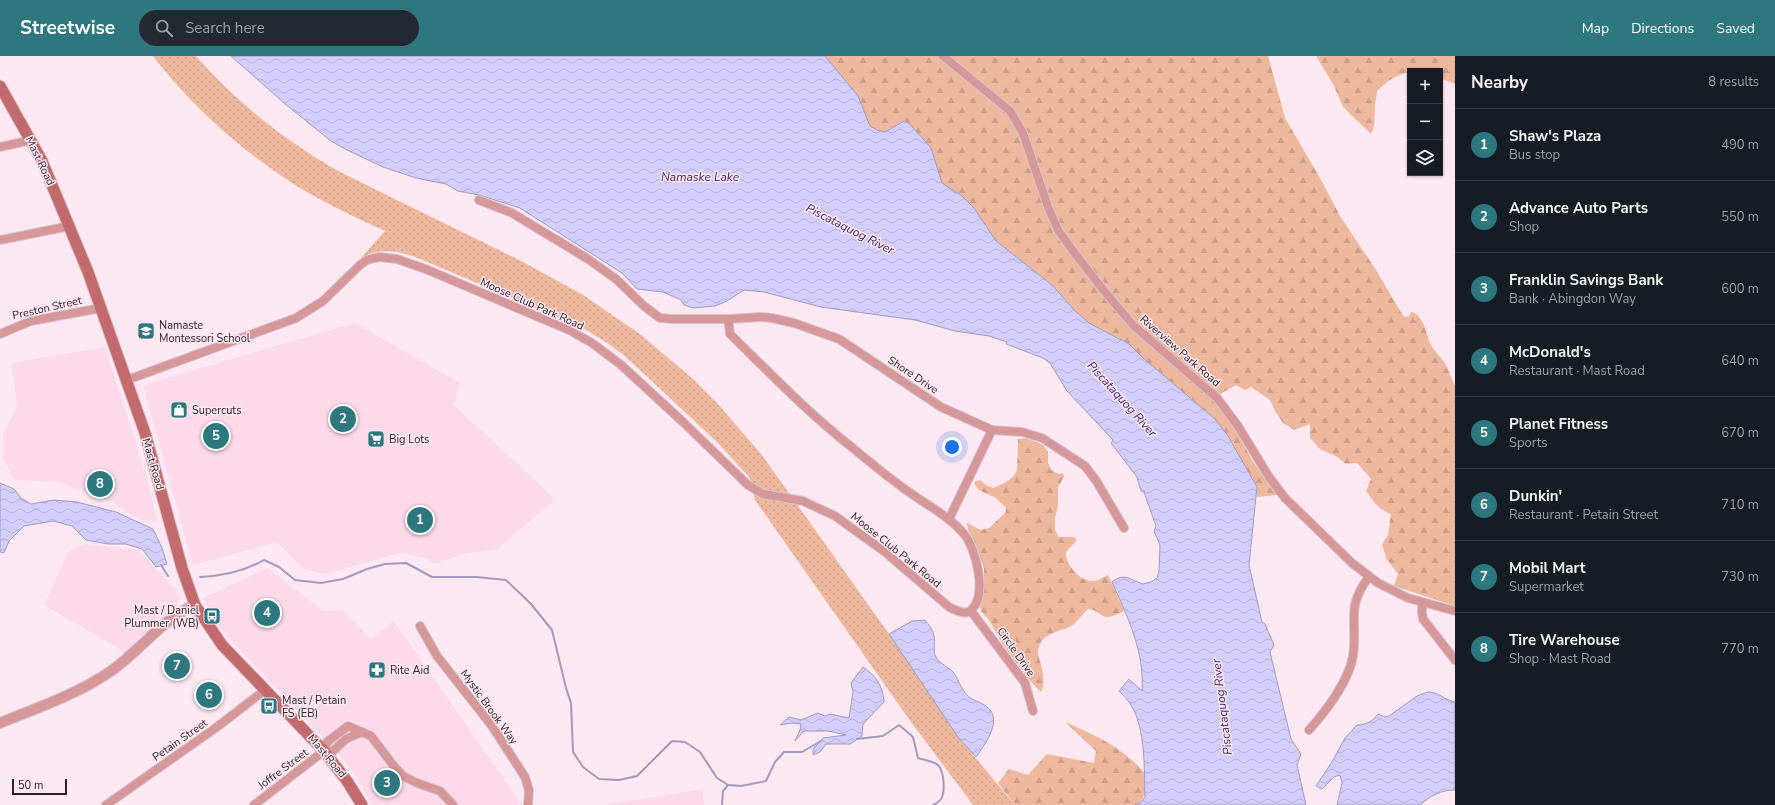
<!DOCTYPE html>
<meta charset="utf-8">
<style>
body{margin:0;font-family:"Nunito Sans",sans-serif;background:#242831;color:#f1f3f6}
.controls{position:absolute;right:12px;top:12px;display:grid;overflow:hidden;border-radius:0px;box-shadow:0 1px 3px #0004}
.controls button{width:36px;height:36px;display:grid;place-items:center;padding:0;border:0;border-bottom:1px solid #363941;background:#171b24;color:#f1f3f6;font:20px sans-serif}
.scale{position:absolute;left:12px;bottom:10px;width:55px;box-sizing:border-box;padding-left:4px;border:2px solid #2a2125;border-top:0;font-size:11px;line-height:14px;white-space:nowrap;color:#2a2125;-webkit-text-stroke:3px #fee9f3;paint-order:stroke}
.you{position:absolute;left:952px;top:391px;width:14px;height:14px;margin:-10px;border:3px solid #fff;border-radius:50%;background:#1a73e8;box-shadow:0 0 0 6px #1a73e833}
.badge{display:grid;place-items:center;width:26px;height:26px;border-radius:50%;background:#2e777e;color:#fff;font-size:13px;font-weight:700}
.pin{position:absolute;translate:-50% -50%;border:2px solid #fff;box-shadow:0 1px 4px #0006}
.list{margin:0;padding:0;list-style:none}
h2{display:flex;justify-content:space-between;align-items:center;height:52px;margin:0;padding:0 16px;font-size:17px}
h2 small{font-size:13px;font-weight:400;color:#9ea1a6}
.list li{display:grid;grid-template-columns:26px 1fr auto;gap:12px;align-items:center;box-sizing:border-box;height:72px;padding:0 16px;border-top:1px solid #363941}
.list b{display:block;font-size:15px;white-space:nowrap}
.list p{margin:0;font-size:13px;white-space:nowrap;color:#9ea1a6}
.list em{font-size:13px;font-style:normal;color:#9ea1a6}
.icon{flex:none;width:22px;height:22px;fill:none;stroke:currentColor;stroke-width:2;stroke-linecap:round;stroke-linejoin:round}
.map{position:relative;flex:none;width:1455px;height:749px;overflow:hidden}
header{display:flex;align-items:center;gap:24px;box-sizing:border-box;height:56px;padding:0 20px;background:#2e777e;color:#fff}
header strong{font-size:19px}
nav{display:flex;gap:22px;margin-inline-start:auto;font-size:14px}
.search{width:280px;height:36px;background:#242831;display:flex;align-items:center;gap:10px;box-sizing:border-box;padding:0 14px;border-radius:22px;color:#9ea1a6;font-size:15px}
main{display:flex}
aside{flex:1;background:#171b24}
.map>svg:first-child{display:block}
.built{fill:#fcdaea}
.forest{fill:url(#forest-firs)}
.park{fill:url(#park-dots)}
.water{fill:url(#water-waves);stroke:#a09abc}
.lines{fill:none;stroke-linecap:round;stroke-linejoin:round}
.stream{stroke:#a09abc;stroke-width:2}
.minor-casing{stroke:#d8c5ce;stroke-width:10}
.tertiary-casing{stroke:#d8c5ce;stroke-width:12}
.secondary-casing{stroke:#d8c5ce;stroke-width:13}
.minor{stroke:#d59799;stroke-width:8}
.tertiary{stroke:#d59799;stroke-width:10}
.secondary{stroke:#c36a6f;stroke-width:11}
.labels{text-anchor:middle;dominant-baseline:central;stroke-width:3;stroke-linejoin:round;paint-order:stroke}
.street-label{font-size:11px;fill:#2a2125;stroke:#fee9f3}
.poi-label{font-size:11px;fill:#2a2125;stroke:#fee9f3;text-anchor:start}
.water-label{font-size:12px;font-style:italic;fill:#392075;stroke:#fee9f3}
</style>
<header>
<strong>Streetwise</strong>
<div class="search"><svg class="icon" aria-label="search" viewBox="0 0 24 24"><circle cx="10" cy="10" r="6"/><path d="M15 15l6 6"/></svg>Search here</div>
<nav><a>Map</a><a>Directions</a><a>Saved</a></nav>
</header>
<main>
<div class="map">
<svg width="1455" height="749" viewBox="0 0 1455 749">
<defs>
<pattern id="forest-firs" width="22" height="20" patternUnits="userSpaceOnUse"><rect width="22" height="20" fill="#eeb89f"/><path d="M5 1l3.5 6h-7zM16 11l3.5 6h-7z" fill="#cc9e89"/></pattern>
<pattern id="park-dots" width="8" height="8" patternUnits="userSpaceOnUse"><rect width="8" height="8" fill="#eeb89f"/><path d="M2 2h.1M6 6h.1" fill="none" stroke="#cc9e89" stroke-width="1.8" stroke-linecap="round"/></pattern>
<pattern id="water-waves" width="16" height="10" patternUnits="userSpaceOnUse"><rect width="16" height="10" fill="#d3cefc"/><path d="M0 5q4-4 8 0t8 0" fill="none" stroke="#b5b1d8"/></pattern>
</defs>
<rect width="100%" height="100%" fill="#fee9f3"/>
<g class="built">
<path d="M355 267 460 327 454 349 555 443 498 493 463 498 435 508 423 501 400 497 325 518 303 513 277 486 193 509 143 329Z"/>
<path d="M105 291 149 429 157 465 140 464 111 445 58 426 14 424 3 402V379L17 351 12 307Z"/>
<path d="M85 488 138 494 176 534 180 541 177 550 134 587 126 598 113 589 44 549 69 495Z"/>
<path d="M268 512 323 555 343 554 371 583 394 565 522 749H373L345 705 226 579 214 563 203 542Z"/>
<path d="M703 733 704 749H601L656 741Z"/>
</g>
<g class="forest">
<path d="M825 0H1268L1285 62 1320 122 1340 160 1376 214 1402 258 1405 261 1409 260 1411 256C1423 258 1426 277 1430 287 1433 294 1440 300 1445 307 1449 314 1451 322 1455 330V550L1394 530 1398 518 1386 502 1382 488 1388 479 1391 458C1379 454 1373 445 1366 435L1371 423 1357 407 1346 408 1337 401 1320 393 1310 382V368L1294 374 1283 367 1275 355 1270 344 1251 331 1245 334 1236 329 1222 337 1213 345 1227 358 1253 406 1277 439 1257 441V431L1252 422 1228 381 1215 363 1143 302 1129 288 1089 267 1076 256 1052 229 996 185 974 152 962 140 942 127 931 92 908 67 904 65 886 76 877 74 870 70Z"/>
<path d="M1316 0H1455V28L1440 22V15C1411 15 1399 14 1377 35 1377 41 1375 45 1375 51 1374 61 1376 69 1371 78L1343 51 1333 28Z"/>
<path d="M1026 382 1043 389 1048 396V407L1051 414 1059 418 1063 417 1064 421 1058 431V450L1055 462V474L1059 481H1074L1077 484 1066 496C1065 508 1080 526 1094 525 1098 525 1104 521 1108 519L1124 555C1119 557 1111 562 1106 561 1100 560 1098 554 1088 553 1082 558 1079 564 1073 569 1062 576 1039 576 1038 596 1037 598 1039 600 1039 602 1042 611 1046 627 1041 636L1030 625 1002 587 989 564 981 555 979 548 984 537V513L974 484 968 474 967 467 981 474 989 472 1006 456V452L996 442 979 434 974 428 976 425 980 424 986 429 993 432C1002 428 1014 424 1017 414L1018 383Z"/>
<path d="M1065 666C1097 680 1120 690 1144 716 1144 729 1149 743 1135 749H1015L998 727 1009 713 1028 719 1047 698 1094 707 1096 695Z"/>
</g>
<path class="park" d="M153 0H196C238 48 287 86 342 117L523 206 583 239 640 278 693 323 717 347 762 399 889 578 958 681 1015 749H973L911 666 755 444 750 422 717 386 627 302 609 288 583 272 413 200C394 195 379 192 361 202L385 175C355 161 324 147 295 129 241 94 192 51 153 0Z"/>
<g class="water">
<path d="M231 0H825L858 40 870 70 877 74 885 76 904 65 909 67 931 92 942 127 962 140 974 152 996 185 1052 229 1076 256 1089 267 1129 288 1143 302 1215 363 1228 380 1257 431 1249 509 1262 566 1265 568 1274 589 1270 596 1291 683 1301 698 1297 709 1306 749H1135L1141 746 1145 741C1144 714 1146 673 1131 649 1128 644 1123 639 1119 635L1129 623 1142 635C1145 596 1127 560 1112 526 1125 516 1130 524 1143 528L1151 526 1157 522 1159 515 1160 489 1154 475 1156 470 1144 436 1141 435 1137 421 1111 387 1113 384 1067 335 1050 307 1043 302 1006 288 1007 286 989 280 955 275 915 264 821 251 764 236 744 234 727 245 715 250 693 252 684 249 681 244 663 236 637 233 622 217 520 152 479 139 458 135 446 128 416 122 383 111 345 93 331 85 284 47Z"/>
<path d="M0 427 14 433 21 442 31 448 54 444 77 446 116 456 153 473 162 492 167 508 156 511 142 493 126 488H108L86 484 72 470 53 465 24 470 9 485 4 497 0 496Z"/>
<path d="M925 564C929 569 933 574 934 580 936 587 932 595 936 601 940 608 949 611 954 617 960 626 962 637 972 643 978 646 985 648 990 654 1001 667 984 690 976 701L958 681 889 578 912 565Z"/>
<path d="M863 611C876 620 883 630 884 646L863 668 862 680 850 688H826L820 696 813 699V693L823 682 846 679 828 675H804L795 685 800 674 801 668 792 667 780 669 789 661 801 664 818 657 825 660 830 658 849 662 853 636 851 627Z"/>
<path d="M1428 636C1439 636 1444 644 1455 646V734C1441 734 1430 740 1420 749H1337L1342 727 1340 719 1334 721 1322 733 1316 730 1332 706 1345 682 1357 669C1366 669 1373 665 1378 658L1385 661 1389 660 1417 640Z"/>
</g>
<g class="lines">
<g class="stream">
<path d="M161 509 168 520"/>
<path d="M200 521C223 520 243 516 264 504L279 511 295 524 321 527 343 523 367 513 385 508 406 507 432 521H476L506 524 531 548 552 574 566 632 571 647 573 696 583 711 599 723 619 724 637 720 672 685 685 686 700 696 717 722 728 729 741 730 766 725 775 706 784 696H802L821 685"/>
<path d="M857 683 883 680 899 669 913 681 918 702C924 704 934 705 939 710 944 717 945 734 942 741 940 746 937 747 933 749"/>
<path d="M722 749 723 735 728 729"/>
</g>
<g class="minor-casing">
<g id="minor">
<path d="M943 0 1010 55 1023 77 1048 151 1058 174 1073 195 1105 236 1133 269 1217 342 1238 370 1269 421 1285 442 1352 507 1378 527 1408 542 1455 555"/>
<path d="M0 91 31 84"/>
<path d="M0 184 70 170"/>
<path d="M728 263 761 261 772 262 794 267 839 283 941 351 992 374 1022 376 1042 382 1085 410 1097 426 1124 472"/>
<path d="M0 278 31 265 101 252"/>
<path d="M127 324 296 262 323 245 360 209 367 204 379 201 397 203 428 214 569 274 592 287 620 308 684 367 748 429 763 438 803 445 835 460 885 496 949 551C956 554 965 560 971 554 988 540 976 492 964 478 949 460 927 449 909 436 890 423 872 408 854 393 809 358 770 317 730 278L728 263H672L660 262 644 250 616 223 588 203 512 157 479 144"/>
<path d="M949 463 992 374"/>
<path d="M1422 546V557L1423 563 1455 604"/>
<path d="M971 555 1025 627 1033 655"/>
<path d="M420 570 437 600 492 670 525 721 529 734 528 749"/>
<path d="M1309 674C1325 656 1349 625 1353 600 1358 567 1345 551 1369 521"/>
<path d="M324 695 327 686 348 670 371 680 393 709 403 720 417 727 440 735 453 749"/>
<path d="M324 695H333L346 683 362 676"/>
<path d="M106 749 217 671 265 634"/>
<path d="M254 749 324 695"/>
</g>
</g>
<g class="tertiary-casing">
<path id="tertiary" d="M0 667C37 652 78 638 111 615 140 595 162 563 195 549"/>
</g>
<g class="secondary-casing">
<path id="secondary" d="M0 30 42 105 88 216 145 377 182 512 195 549 222 589 324 695 347 725 362 749"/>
</g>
<use href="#minor" class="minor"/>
<use href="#tertiary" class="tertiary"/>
<use href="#secondary" class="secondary"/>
</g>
<defs>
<g id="school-square" transform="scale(0.9)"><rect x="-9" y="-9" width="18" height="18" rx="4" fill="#2e777e" stroke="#fee9f3"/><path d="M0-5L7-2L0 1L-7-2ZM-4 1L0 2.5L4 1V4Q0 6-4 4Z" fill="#fff"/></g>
<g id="shop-square" transform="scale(0.9)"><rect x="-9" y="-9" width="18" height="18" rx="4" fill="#2e777e" stroke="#fee9f3"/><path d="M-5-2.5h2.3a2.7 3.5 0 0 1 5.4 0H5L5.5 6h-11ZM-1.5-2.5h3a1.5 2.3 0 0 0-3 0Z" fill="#fff"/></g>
<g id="supermarket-square" transform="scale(0.9)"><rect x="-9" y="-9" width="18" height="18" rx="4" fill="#2e777e" stroke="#fee9f3"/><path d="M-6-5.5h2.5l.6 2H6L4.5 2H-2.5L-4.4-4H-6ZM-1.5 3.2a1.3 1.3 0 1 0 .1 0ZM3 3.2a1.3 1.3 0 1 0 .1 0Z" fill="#fff"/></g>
<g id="bus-square" transform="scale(0.9)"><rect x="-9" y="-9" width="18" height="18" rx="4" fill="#2e777e" stroke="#fee9f3"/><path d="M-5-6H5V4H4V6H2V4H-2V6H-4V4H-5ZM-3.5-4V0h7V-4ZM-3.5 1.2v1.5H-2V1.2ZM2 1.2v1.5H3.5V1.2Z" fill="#fff"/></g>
<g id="pharmacy-square" transform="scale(0.9)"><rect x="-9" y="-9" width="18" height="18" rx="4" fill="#2e777e" stroke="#fee9f3"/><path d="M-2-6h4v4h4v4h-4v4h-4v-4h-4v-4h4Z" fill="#fff"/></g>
</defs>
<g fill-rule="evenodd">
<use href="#school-square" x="146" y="275"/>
<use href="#shop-square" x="179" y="354"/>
<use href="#supermarket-square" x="376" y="383"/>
<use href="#bus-square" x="212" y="560"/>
<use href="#pharmacy-square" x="377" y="614"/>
<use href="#bus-square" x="269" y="650"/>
</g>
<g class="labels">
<g class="street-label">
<text transform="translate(40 105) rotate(64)">Mast Road</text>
<text transform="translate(532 248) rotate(24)">Moose Club Park Road</text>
<text transform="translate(47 252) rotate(-13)">Preston Street</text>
<text transform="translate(1180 295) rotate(41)">Riverview Park Road</text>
<text transform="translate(913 319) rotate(34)">Shore Drive</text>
<text transform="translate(153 408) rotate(74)">Mast Road</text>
<text transform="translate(896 494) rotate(39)">Moose Club Park Road</text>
<text transform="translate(1016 596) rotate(55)">Circle Drive</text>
<text transform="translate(489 651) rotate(54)">Mystic Brook Way</text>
<text transform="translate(180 684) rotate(-35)">Petain Street</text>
<text transform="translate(327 700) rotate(50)">Mast Road</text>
<text transform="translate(283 713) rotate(-37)">Joffre Street</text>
</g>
<g class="poi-label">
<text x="159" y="269">Namaste<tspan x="159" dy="13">Montessori School</tspan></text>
<text x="192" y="354">Supercuts</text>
<text x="389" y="383">Big Lots</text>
<text x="199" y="554" text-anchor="end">Mast / Daniel<tspan x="199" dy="13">Plummer (WB)</tspan></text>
<text x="390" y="614">Rite Aid</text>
<text x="282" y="644">Mast / Petain<tspan x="282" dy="13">FS (EB)</tspan></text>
</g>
<g class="water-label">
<text x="700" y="121">Namaske Lake</text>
<text transform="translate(850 173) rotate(27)">Piscataquog River</text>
<text transform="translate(1122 343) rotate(48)">Piscataquog River</text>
<text transform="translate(1222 651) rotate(-97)">Piscataquog River</text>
</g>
</g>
</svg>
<div class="controls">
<button>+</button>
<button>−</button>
<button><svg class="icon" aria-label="layers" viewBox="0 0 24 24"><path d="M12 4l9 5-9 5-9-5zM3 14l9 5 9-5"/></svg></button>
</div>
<div class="scale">50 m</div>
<div class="you"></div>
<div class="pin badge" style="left:420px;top:464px">1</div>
<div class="pin badge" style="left:343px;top:363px">2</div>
<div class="pin badge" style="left:387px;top:727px">3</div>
<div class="pin badge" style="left:267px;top:557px">4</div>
<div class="pin badge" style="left:216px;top:380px">5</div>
<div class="pin badge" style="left:209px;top:639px">6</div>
<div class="pin badge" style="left:177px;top:610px">7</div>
<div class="pin badge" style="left:100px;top:428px">8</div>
</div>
<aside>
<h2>Nearby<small>8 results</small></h2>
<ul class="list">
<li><span class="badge">1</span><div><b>Shaw's Plaza</b><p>Bus stop</p></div><em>490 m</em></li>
<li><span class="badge">2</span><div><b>Advance Auto Parts</b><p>Shop</p></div><em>550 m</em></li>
<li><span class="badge">3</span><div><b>Franklin Savings Bank</b><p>Bank · Abingdon Way</p></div><em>600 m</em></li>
<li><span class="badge">4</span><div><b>McDonald's</b><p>Restaurant · Mast Road</p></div><em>640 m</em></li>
<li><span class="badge">5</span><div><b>Planet Fitness</b><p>Sports</p></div><em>670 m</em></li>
<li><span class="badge">6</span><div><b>Dunkin'</b><p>Restaurant · Petain Street</p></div><em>710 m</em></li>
<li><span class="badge">7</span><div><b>Mobil Mart</b><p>Supermarket</p></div><em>730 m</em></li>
<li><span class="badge">8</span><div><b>Tire Warehouse</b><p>Shop · Mast Road</p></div><em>770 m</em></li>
</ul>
</aside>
</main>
